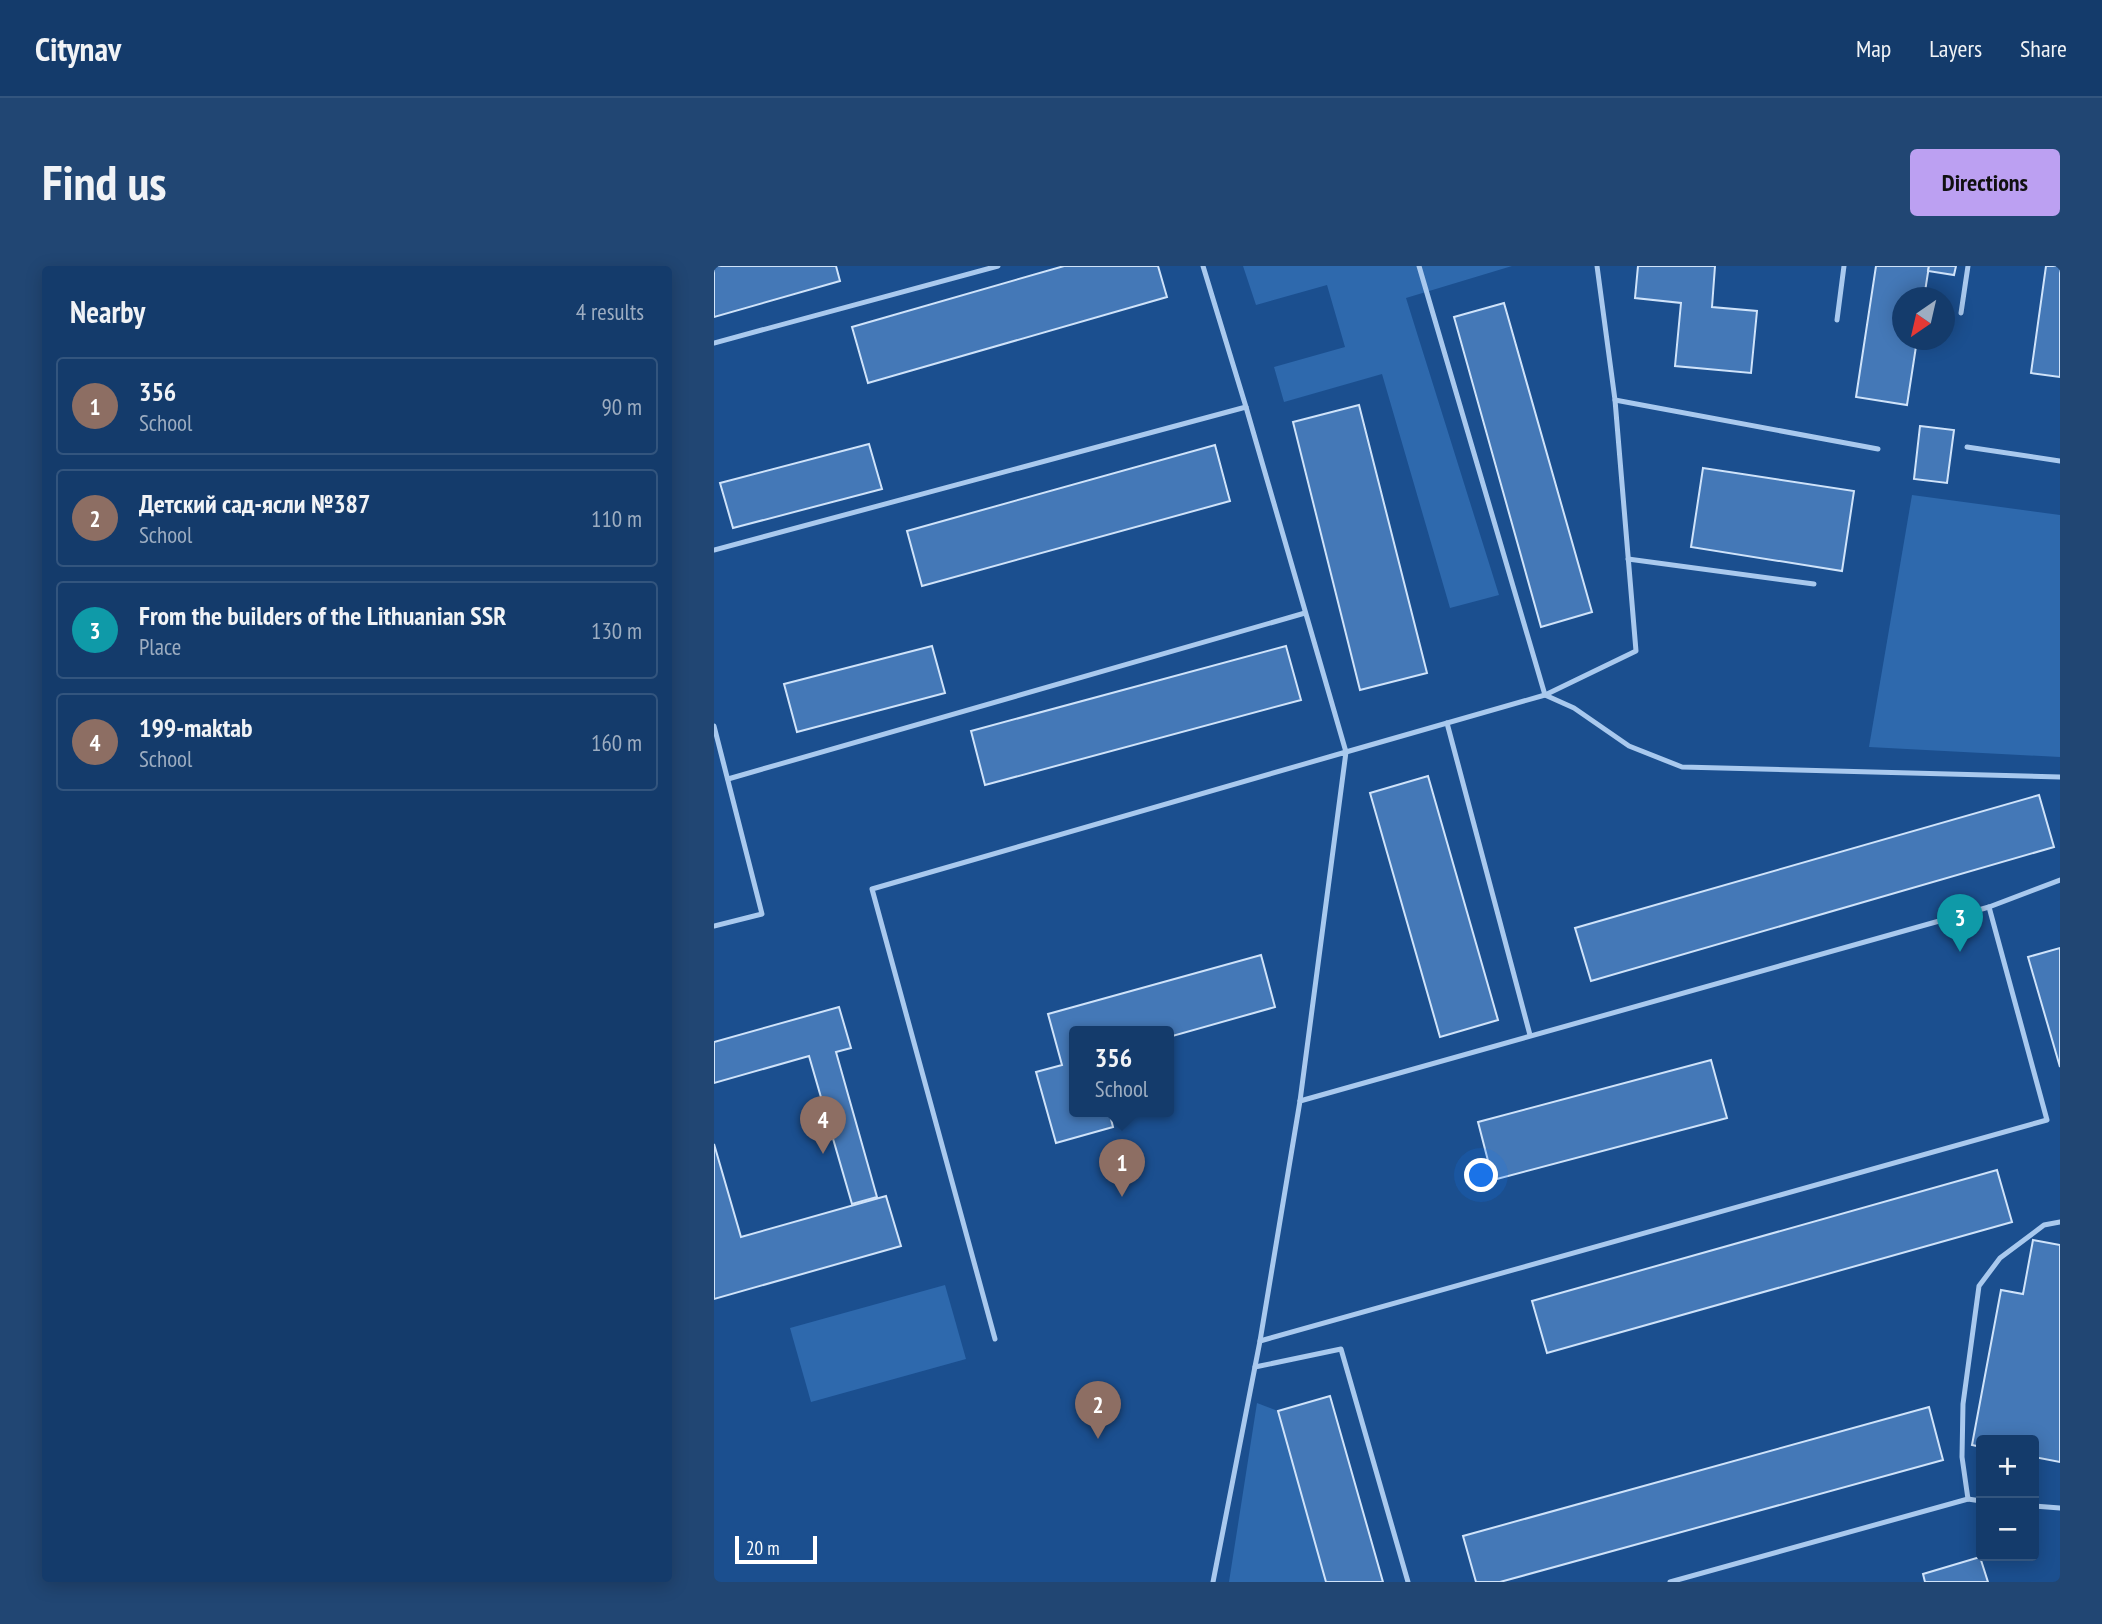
<!DOCTYPE html>
<meta charset="utf-8">
<style>
body{margin:0;font-family:"PT Sans Narrow",sans-serif;background:#214673;color:#f1f3f6}
.controls{position:absolute;right:21px;bottom:21px;display:grid;overflow:hidden;border-radius:7px;box-shadow:0 4px 18px #0003}
.controls button{width:63px;height:63px;display:grid;place-items:center;padding:0;border:0;border-bottom:2px solid #33557e;background:#143b6b;color:#f1f3f6;font:35px sans-serif}
.compass{position:absolute;left:1178px;top:21px;width:63px;height:63px;border-radius:50%;background:#143b6b;box-shadow:0 4px 18px #0003;rotate:214deg}
.scale{position:absolute;left:21px;bottom:18px;width:82px;box-sizing:border-box;padding-left:7px;border:4px solid #fff;border-top:0;font-size:19px;line-height:24px;white-space:nowrap;color:#fff;-webkit-text-stroke:5px #1b4f8f;paint-order:stroke}
.you{position:absolute;left:768px;top:910px;width:24px;height:24px;margin:-18px;border:5px solid #fff;border-radius:50%;background:#1a73e8;box-shadow:0 0 0 10px #1a73e833}
.badge{display:grid;place-items:center;width:46px;height:46px;border-radius:50%;background:#bca0f2;color:#fff;font-size:23px;font-weight:700}
.pin{position:absolute;translate:-50% -58px;filter:drop-shadow(0 2px 4px #0008)}
.pin::after{content:'';position:absolute;top:37px;width:24px;height:21px;background:inherit;clip-path:polygon(0 0,100% 0,50% 100%)}
.popup{position:absolute;left:355px;top:760px;width:105px;height:91px;box-sizing:border-box;display:grid;place-content:center;border-radius:7px;background:#143b6b;filter:drop-shadow(0 2px 5px #0005);font-size:23px;white-space:nowrap;color:#9dadc1}
.popup b{font-size:26px;color:#f1f3f6}
.popup::after{content:'';position:absolute;left:50%;top:100%;margin-left:-14px;border:14px solid transparent;border-top-color:#143b6b}
.list{margin:0;padding:0;list-style:none}
h2{display:flex;justify-content:space-between;align-items:center;height:91px;margin:0;padding:0 28px;font-size:30px}
h2 small{font-size:23px;font-weight:400;color:#9dadc1}
.list li{display:grid;grid-template-columns:46px 1fr auto;gap:21px;align-items:center;box-sizing:border-box;height:98px;margin:0 14px 14px;padding:0 14px;border:2px solid #33557e;border-radius:7px}
.list b{display:block;font-size:26px;white-space:nowrap}
.list p{margin:0;font-size:23px;white-space:nowrap;color:#9dadc1}
.list em{font-size:23px;font-style:normal;color:#9dadc1}
.map{position:relative;flex:none;width:1346px;height:1316px;overflow:hidden;border-radius:7px}
header{display:flex;align-items:center;gap:42px;box-sizing:border-box;height:98px;padding:0 35px;background:#143b6b;border-bottom:2px solid #33557e}
header strong{font-size:33px}
nav{display:flex;gap:38px;margin-inline-start:auto;font-size:24px}
.intro{display:flex;align-items:center;justify-content:space-between;box-sizing:border-box;height:168px;padding:0 42px}
h1{margin:0;font-size:49px}
.button{padding:18px 32px;border-radius:7px;background:#bca0f2;color:#111;font-size:24px;font-weight:700}
main{display:flex;gap:42px;padding:0 42px}
aside{flex:1;background:#143b6b;border-radius:7px;box-shadow:0 4px 18px #0003}
.map>svg:first-child{display:block}
.green{fill:#2e69ad}
.building{fill:#4478b7;stroke:#cfe3fa;stroke-width:2}
.lines{fill:none;stroke-linecap:round;stroke-linejoin:round}
.service{stroke:#a9c9ee;stroke-width:5}
</style>
<header>
<strong>Citynav</strong>
<nav><a>Map</a><a>Layers</a><a>Share</a></nav>
</header>
<div class="intro"><h1>Find us</h1><a class="button">Directions</a></div>
<main>
<aside>
<h2>Nearby<small>4 results</small></h2>
<ul class="list">
<li><span class="badge" style="background:#8d6e63">1</span><div><b>356</b><p>School</p></div><em>90 m</em></li>
<li><span class="badge" style="background:#8d6e63">2</span><div><b>Детский сад-ясли №387</b><p>School</p></div><em>110 m</em></li>
<li><span class="badge" style="background:#0f9aa8">3</span><div><b>From the builders of the Lithuanian SSR</b><p>Place</p></div><em>130 m</em></li>
<li><span class="badge" style="background:#8d6e63">4</span><div><b>199-maktab</b><p>School</p></div><em>160 m</em></li>
</ul>
</aside>
<div class="map">
<svg width="1346" height="1316" viewBox="0 0 1346 1316">
<rect width="100%" height="100%" fill="#1b4f8f"/>
<g class="green">
<path d="M529 0H798L692 32 785 329 736 342 668 108 570 136 560 101 631 81 613 19 542 39Z"/>
<path d="M1198 229 1346 249V491L1155 481Z"/>
<path d="M231 1019 252 1093 97 1136 76 1062Z"/>
<path d="M543 1137 564 1145 612 1316H515Z"/>
</g>
<g class="building">
<path d="M0 0H122L126 15 0 51Z"/>
<path d="M350 0H444L453 31 154 117 138 61Z"/>
<path d="M924 0H1001L998 41 1043 45 1037 107 961 100 967 37 921 32Z"/>
<path d="M1162 0H1215L1210 32H1188V74H1203L1193 139 1142 131Z"/>
<path d="M1215 0H1242L1240 9 1214 5Z"/>
<path d="M1332 0H1346V111L1317 107Z"/>
<path d="M790 37 878 346 827 361 740 51Z"/>
<path d="M645 139 713 407 646 424 579 156Z"/>
<path d="M1206 160 1240 164 1233 217 1200 213Z"/>
<path d="M155 178 168 223 19 262 6 217Z"/>
<path d="M501 179 516 235 208 320 193 265Z"/>
<path d="M989 202 1140 225 1128 305 977 281Z"/>
<path d="M218 380 231 427 83 466 70 418Z"/>
<path d="M572 380 587 434 271 519 257 465Z"/>
<path d="M714 510 784 754 726 771 656 527Z"/>
<path d="M1325 529 1340 581 877 715 861 662Z"/>
<path d="M1346 682V801L1314 691Z"/>
<path d="M547 689 561 741 455 771V765H361V845H395L399 861 342 877 322 806 348 799 334 748Z"/>
<path d="M125 741 137 782 122 786 163 931 138 938 95 790 0 817V776Z"/>
<path d="M997 794 1013 852 779 914 764 856Z"/>
<path d="M0 878 27 971 172 930 187 980 0 1033Z"/>
<path d="M1283 904 1298 956 833 1087 818 1035Z"/>
<path d="M1319 974 1346 979V1196L1320 1191V1174H1267V1181L1258 1179 1287 1024 1309 1028Z"/>
<path d="M616 1130 669 1316H612L564 1145Z"/>
<path d="M1215 1141 1229 1194 786 1316H762L749 1270Z"/>
<path d="M1266 1291 1274 1316H1211L1209 1308Z"/>
</g>
<g class="lines">
<g class="service">
<path d="M489 0 532 141"/>
<path d="M705 0 831 429 860 442 915 480 968 501 1346 511"/>
<path d="M1247 47 1254 0"/>
<path d="M1123 54 1130 0"/>
<path d="M0 77 284 0"/>
<path d="M901 134 1164 183"/>
<path d="M1253 181 1346 195"/>
<path d="M0 284 532 141 632 486 831 429 922 385 901 134 883 0"/>
<path d="M914 293 1100 318"/>
<path d="M733 457 816 769"/>
<path d="M0 460 48 648 0 660"/>
<path d="M14 513 591 347"/>
<path d="M586 835 1275 641 1346 614"/>
<path d="M281 1073 158 623 632 486 586 835 546 1075 499 1316"/>
<path d="M546 1075 1333 854 1275 641"/>
<path d="M541 1101 627 1083 694 1316"/>
<path d="M1254 1233 1248 1191 1249 1138 1265 1020 1286 992 1330 959 1346 956"/>
<path d="M1320 1240 1346 1242"/>
<path d="M956 1316 1254 1233 1267 1235"/>
</g>
</g>
</svg>
<div class="controls">
<button>+</button>
<button>−</button>
</div>
<svg class="compass" viewBox="-18 -18 36 36"><path d="M0-13l5 13h-10z" fill="#e53935"/><path d="M0 13l5-13h-10z" fill="#9dadc1"/></svg>
<div class="scale">20 m</div>
<div class="you"></div>
<div class="pin badge" style="left:408px;top:931px;background:#8d6e63">1</div>
<div class="popup"><b>356</b>School</div>
<div class="pin badge" style="left:384px;top:1173px;background:#8d6e63">2</div>
<div class="pin badge" style="left:1246px;top:686px;background:#0f9aa8">3</div>
<div class="pin badge" style="left:109px;top:888px;background:#8d6e63">4</div>
</div>
</main>
